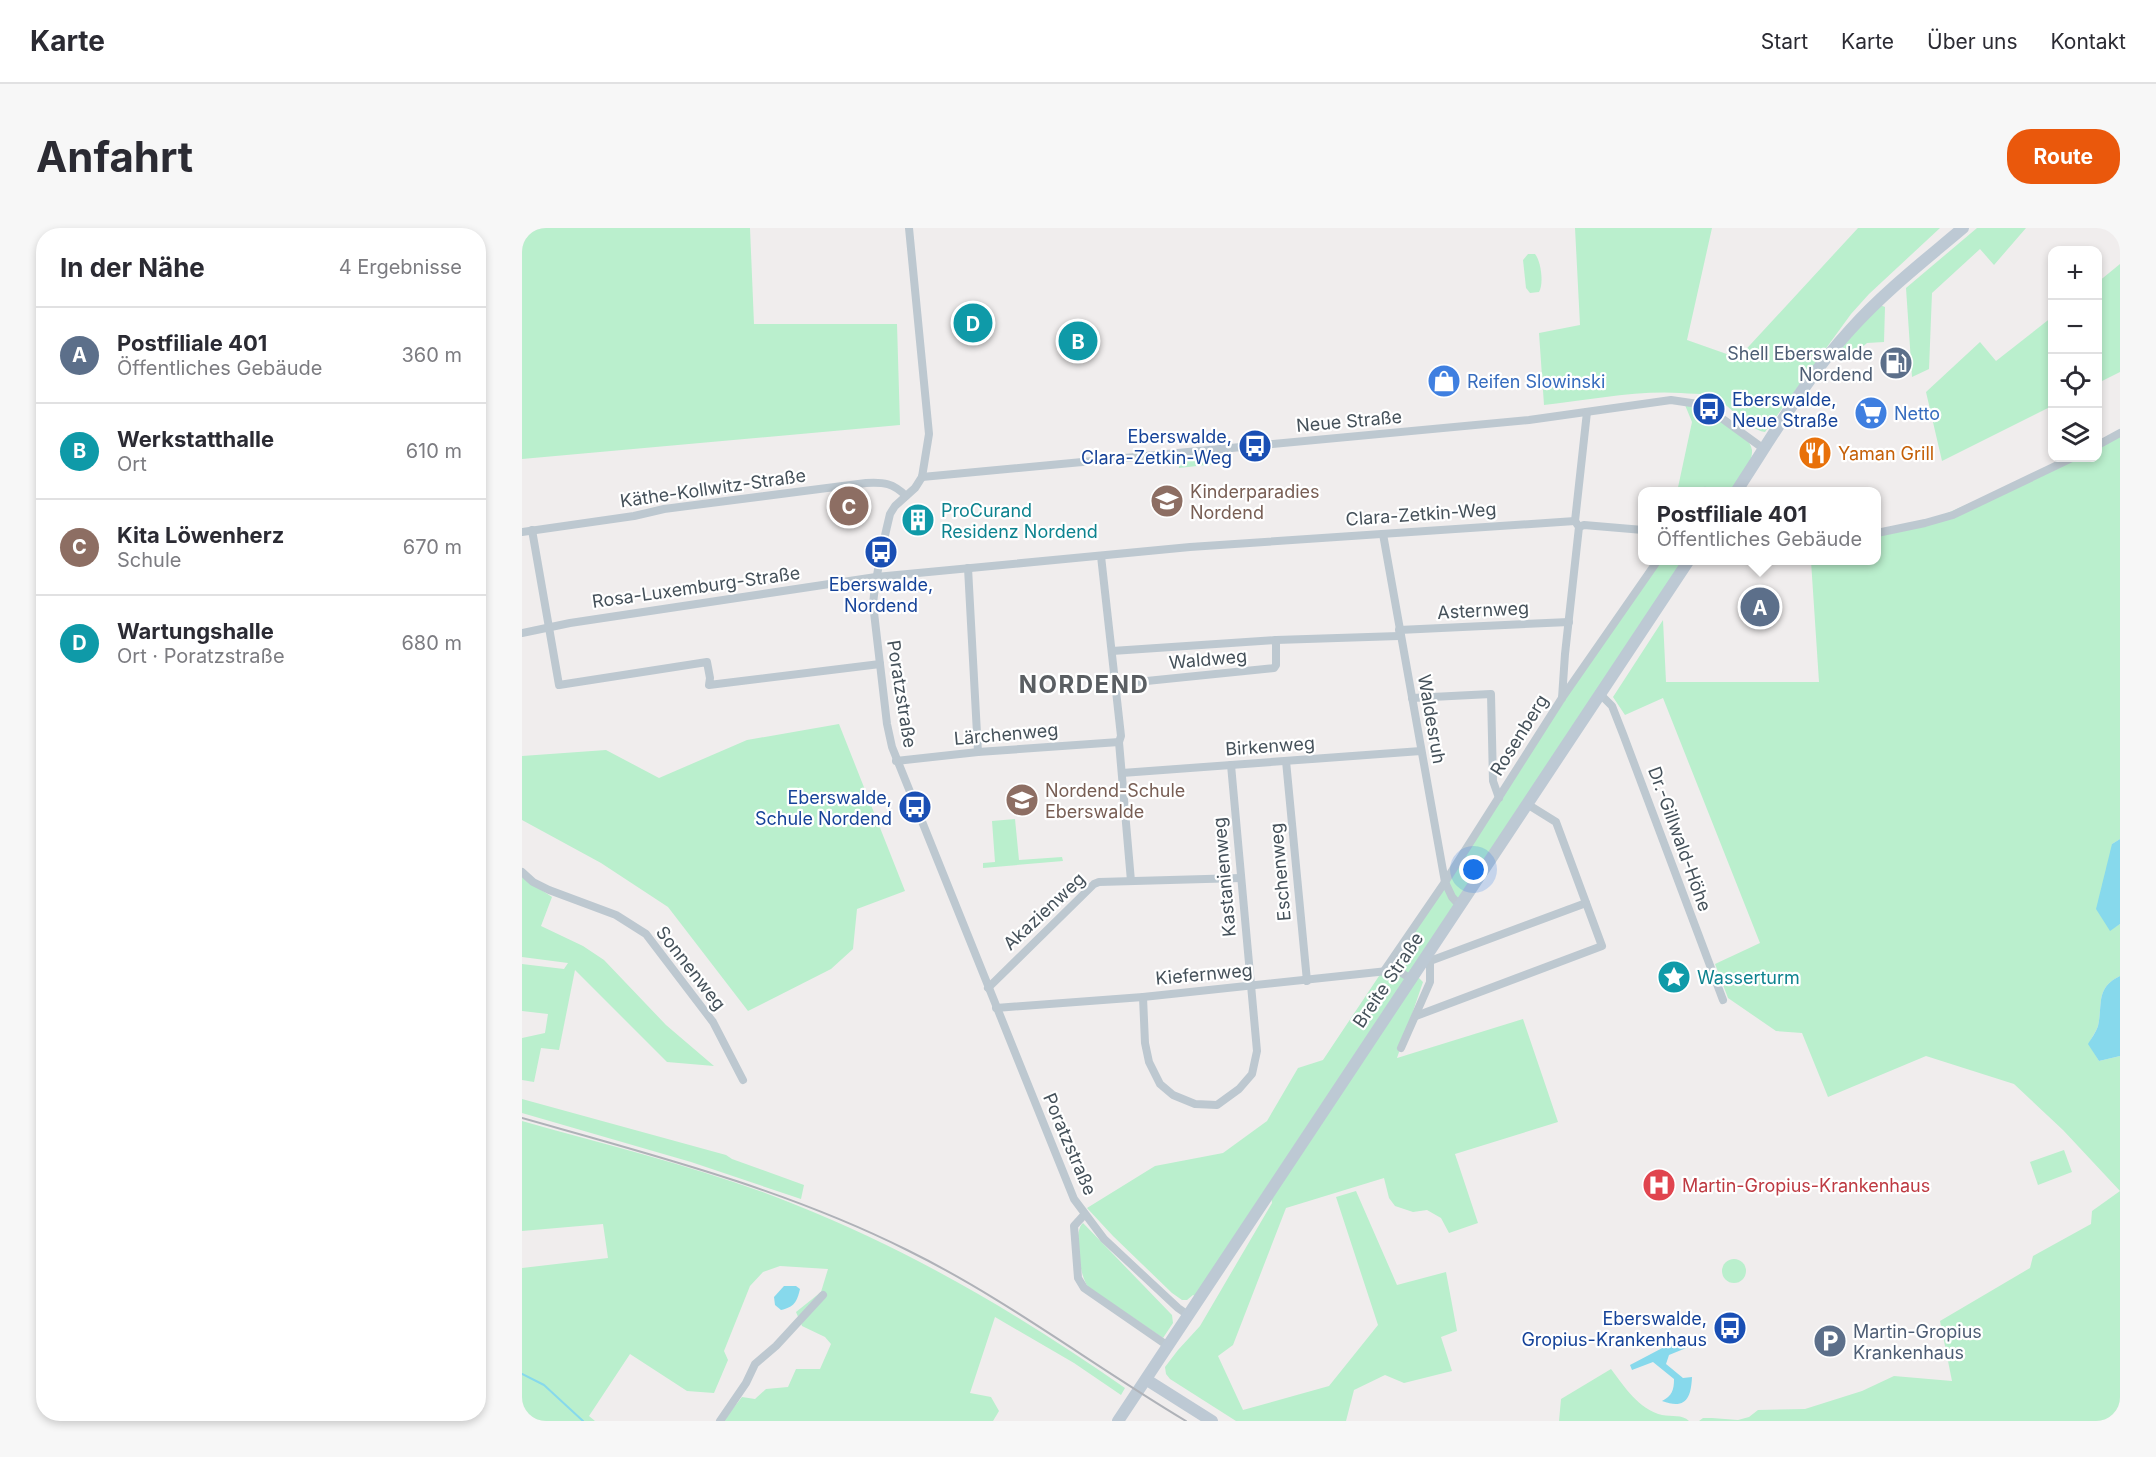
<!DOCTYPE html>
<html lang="de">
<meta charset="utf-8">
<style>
body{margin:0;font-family:Inter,sans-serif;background:#f7f7f7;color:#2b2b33}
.controls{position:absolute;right:18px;top:18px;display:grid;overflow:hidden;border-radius:12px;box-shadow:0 3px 9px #0003}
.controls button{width:54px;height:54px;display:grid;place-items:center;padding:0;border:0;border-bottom:2px solid #e1e1e2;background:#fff;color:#2b2b33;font:30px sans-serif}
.you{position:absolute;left:952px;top:642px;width:21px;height:21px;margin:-15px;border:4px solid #fff;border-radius:50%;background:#1a73e8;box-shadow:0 0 0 9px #1a73e833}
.badge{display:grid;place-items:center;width:39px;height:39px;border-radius:50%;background:#ea580c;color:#fff;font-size:20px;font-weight:700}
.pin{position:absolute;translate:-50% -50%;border:3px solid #fff;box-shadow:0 2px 6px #0006}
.popup{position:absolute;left:1116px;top:259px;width:243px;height:78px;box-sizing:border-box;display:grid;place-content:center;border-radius:12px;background:#fff;filter:drop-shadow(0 2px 4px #0005);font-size:20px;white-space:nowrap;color:#7c7c81}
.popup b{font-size:22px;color:#2b2b33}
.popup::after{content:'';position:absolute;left:50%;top:100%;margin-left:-12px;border:12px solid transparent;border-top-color:#fff}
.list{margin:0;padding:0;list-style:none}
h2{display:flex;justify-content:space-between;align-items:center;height:78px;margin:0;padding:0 24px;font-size:26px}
h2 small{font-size:20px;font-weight:400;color:#7c7c81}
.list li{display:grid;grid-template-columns:39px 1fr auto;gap:18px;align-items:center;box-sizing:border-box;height:96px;padding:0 24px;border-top:2px solid #e1e1e2}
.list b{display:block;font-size:22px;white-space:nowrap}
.list p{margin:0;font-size:20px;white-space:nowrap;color:#7c7c81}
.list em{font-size:20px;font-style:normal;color:#7c7c81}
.icon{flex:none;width:33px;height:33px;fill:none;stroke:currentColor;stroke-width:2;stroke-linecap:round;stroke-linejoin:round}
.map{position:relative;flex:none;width:1598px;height:1193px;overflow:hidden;border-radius:24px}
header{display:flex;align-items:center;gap:36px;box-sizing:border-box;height:84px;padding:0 30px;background:#fff;border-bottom:2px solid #e1e1e2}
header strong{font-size:28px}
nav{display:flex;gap:33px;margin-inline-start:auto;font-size:21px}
.intro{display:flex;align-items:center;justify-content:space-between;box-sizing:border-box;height:144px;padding:0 36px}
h1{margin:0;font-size:42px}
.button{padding:15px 27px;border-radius:24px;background:#ea580c;color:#fff;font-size:21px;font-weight:700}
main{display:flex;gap:36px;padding:0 36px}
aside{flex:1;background:#fff;border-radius:24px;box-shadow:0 3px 9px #0003}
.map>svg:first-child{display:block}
.green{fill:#baefcd}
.water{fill:#87d9ec}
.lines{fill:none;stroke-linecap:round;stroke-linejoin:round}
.stream{stroke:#87d9ec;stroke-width:2}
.minor{stroke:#bdc8d0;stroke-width:8}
.secondary{stroke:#bdc9d4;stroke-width:12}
.rail{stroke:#afb2b8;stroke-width:2}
.labels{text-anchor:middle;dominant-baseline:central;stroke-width:4.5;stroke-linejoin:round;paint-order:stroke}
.service-label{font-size:18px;fill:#4e5e75;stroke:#fff;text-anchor:end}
.shop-label{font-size:18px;fill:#366cbe;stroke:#fff;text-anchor:start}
.transit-label{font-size:18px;fill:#164399;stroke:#fff;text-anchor:end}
.street-label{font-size:18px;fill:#45515a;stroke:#fff}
.food-label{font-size:18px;fill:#c56008;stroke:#fff;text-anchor:start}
.education-label{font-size:18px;fill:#785e54;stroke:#fff;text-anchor:start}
.culture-label{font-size:18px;fill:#0d838f;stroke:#fff;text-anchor:start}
.health-label{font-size:18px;fill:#be3a42;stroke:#fff;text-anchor:start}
.district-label{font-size:24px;font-weight:bold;letter-spacing:1.5px;fill:#5a5e62;stroke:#fff}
</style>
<header>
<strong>Karte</strong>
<nav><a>Start</a><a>Karte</a><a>Über uns</a><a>Kontakt</a></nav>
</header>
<div class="intro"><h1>Anfahrt</h1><a class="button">Route</a></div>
<main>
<aside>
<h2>In der Nähe<small>4 Ergebnisse</small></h2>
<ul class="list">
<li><span class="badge" style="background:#5c6f8a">A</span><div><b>Postfiliale 401</b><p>Öffentliches Gebäude</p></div><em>360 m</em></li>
<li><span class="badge" style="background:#0f9aa8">B</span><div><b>Werkstatthalle</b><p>Ort</p></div><em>610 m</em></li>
<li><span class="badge" style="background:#8d6e63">C</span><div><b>Kita Löwenherz</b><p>Schule</p></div><em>670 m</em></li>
<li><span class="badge" style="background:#0f9aa8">D</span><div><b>Wartungshalle</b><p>Ort · Poratzstraße</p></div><em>680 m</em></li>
</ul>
</aside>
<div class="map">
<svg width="1598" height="1193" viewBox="0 0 1598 1193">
<rect width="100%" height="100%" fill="#f0eded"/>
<g class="green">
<path d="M0 0H228L232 96H375L378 197 0 231Z"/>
<path d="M1053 0H1190L1165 112 1216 130 1336 0H1418L1347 66 1329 86 1243 204C1223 201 1208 174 1186 167 1177 165 1168 166 1159 165 1117 162 1065 172 1022 177L1017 105 1058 97Z"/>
<path d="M1455 0H1504L1472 37 1458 21 1410 65 1407 141 1390 149 1384 60Z"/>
<path d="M1006 26H1013C1019 33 1022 56 1017 64L1008 65 1004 60 1001 32Z"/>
<path d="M1598 36V144L1576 155V54Z"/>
<path d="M1358 77 1363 79 1362 114 1345 115 1338 121 1321 122 1320 117Z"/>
<path d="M1530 89V178L1420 233 1404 164 1458 114 1474 133Z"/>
<path d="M1163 177C1179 180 1229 205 1230 222 1231 236 1216 253 1209 263L1155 264 1170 194Z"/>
<path d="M1598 205V611L1590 616 1588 702 1598 696V748C1573 760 1581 776 1576 798 1574 804 1569 810 1567 816L1577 833 1598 828V1193H1177L1181 1190H1190L1216 1192 1227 1189 1236 1182 1283 1181 1340 1163 1372 1148 1430 1153 1418 1093 1508 1040 1511 1028 1569 996 1570 983 1598 963 1541 902 1492 856 1404 828 1306 869 1280 805 1254 803 1206 770 1193 736 1238 715 1141 470 1103 487 1091 469 1141 392 1144 454H1297L1289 333 1355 332V305L1403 295 1550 230H1576V217Z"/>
<path d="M701 226 702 235 657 240V230Z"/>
<path d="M1131 333H1163L673 1068 671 1067 665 1072H660L650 1065 591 1008 565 980 633 938 701 925 745 893 776 840 801 832 925 646Z"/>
<path d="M317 496 383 663 335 681 331 721 309 741 226 783 146 679 79 635 0 592V528L84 522 137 550 225 512Z"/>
<path d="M493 591 497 632 540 629 541 633 461 640V635L473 634 470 593Z"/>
<path d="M0 649 30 669 19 698 61 718 82 732 144 797 192 838 145 834 53 742 37 822 19 820 12 854 0 852V810L23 805 26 786 0 783V736L42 741 46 735 0 729Z"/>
<path d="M896 749 901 754 875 830 1001 791 1036 894 933 926 956 995 927 1005 919 990 905 982 891 984 873 978 867 970 862 950 764 980 711 1117 696 1128 721 1182 807 1158 856 1097 814 969 834 963 875 1057 924 1044 935 1103 919 1109 930 1143 882 1155 863 1147 832 1162 824 1193H714L648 1151 644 1146 643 1139 656 1122 678 1098 750 975 749 968Z"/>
<path d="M0 871 204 927 210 931 282 957 279 971 169 934 0 885Z"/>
<path d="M0 893C91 919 186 941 274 977 392 1024 500 1088 603 1160L599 1167 552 1135 473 1089 448 1165 469 1169 477 1183 471 1193H201L220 1169 233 1171 244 1161 266 1159 274 1141H298L309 1116 303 1109 280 1098 274 1084 299 1064 306 1041 258 1038 241 1044 228 1058 202 1123 206 1132 192 1165 165 1163 108 1126 67 1188 73 1193H0V1040L86 1030 81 996 0 1003Z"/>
<path d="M1542 922 1550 944 1516 957 1508 934Z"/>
<path d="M561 995 650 1087 651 1095 641 1110 566 1059C558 1048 550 1005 561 995Z"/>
<circle cx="1212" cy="1043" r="12"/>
<path d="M1089 1141C1103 1159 1116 1181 1140 1187 1150 1189 1160 1186 1167 1193H1037L1039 1171Z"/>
</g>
<g class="water">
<path d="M1598 611V696L1588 703 1574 681 1590 616Z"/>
<path d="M1598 748V828L1577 833 1566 816C1569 811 1574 804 1576 798 1581 776 1573 760 1598 748Z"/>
<path d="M262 1058H274L278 1061C275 1074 272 1079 259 1082L253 1077 252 1069Z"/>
<path d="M1168 1110 1170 1112 1169 1118 1147 1127 1144 1136 1161 1150 1170 1149C1169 1170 1164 1182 1140 1173 1150 1168 1152 1162 1152 1151L1131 1134 1110 1142 1108 1137 1146 1117Z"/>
</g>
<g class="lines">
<path class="stream" d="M0 1146 22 1157 61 1193"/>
<g class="minor">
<path d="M387 0 407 206 400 249 393 260 373 278 368 286C361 315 354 345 351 376L365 496 370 519 552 971 582 1011 656 1080 666 1087"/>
<path d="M1576 217 1598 205"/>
<path d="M400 249 1007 192 1149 172 1176 176 1187 181 1242 221"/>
<path d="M1182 264 1183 263"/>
<path d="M1057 299 1062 297 1121 302"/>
<path d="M10 302 37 457 185 434 188 450 187 457 358 436"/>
<path d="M0 304 112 288 142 281 344 255C362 254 371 255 384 268"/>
<path d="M1355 305 1403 295 1431 287 1550 230"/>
<path d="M861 306 923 654 930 669 938 678"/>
<path d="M579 328 599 508 597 514 609 653"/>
<path d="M446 340 456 524"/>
<path d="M877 402 1047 394"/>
<path d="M0 405 48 395 354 349 668 319 1053 293"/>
<path d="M590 423 754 412 877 408"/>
<path d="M595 456 752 440 754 437V412"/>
<path d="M1078 466 1090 478 1101 506 1201 772"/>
<path d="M890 470 969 466 971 553 977 570"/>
<path d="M1040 470 1043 426 1057 299 1053 293 1065 184"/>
<path d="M374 533 456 524 597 514"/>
<path d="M764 533 785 753"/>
<path d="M600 545 899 523"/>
<path d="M0 644 11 654 27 662 94 687 124 706 191 794 221 852"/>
<path d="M904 729 908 733 1064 675"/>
<path d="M862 743 923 654 1040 470 1136 332"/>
<path d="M466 760 572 656 577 654 719 650"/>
<path d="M621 769 623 815 627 834 638 856 651 867 673 876 695 877 717 861 730 846 735 823 709 537"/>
<path d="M474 780 621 769 875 742 889 751"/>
<path d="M894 788 1080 718 1034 594 1005 576"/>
<path d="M879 820 908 754V733"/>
<path d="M562 987 552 998 556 1050 562 1060 646 1118"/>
<path d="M198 1193 224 1155 233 1136 254 1118 301 1067"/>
</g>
<g class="secondary">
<path d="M1214 264C1250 209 1284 150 1328 102 1362 64 1402 33 1441 0"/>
<path d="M625 1152 690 1193"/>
<path d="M596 1193 1167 332"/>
</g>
<path class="rail" d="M0 890C131 927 263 961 385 1022 483 1070 570 1137 664 1193"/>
</g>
<defs>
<g id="fuel-disc" transform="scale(1.725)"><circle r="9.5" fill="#5c6f8a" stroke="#fff"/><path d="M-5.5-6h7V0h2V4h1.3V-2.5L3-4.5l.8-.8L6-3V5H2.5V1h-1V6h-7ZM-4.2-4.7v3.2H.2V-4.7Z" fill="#fff"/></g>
<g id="shop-disc" transform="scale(1.725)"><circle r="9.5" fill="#3f7fe0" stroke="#fff"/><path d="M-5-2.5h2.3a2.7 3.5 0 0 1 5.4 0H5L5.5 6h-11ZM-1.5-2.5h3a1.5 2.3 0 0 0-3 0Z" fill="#fff"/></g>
<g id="bus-disc" transform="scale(1.725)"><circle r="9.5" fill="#1a4fb4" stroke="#fff"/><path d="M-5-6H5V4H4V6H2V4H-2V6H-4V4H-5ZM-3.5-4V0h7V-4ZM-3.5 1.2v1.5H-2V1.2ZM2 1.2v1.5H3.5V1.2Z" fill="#fff"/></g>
<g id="supermarket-disc" transform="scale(1.725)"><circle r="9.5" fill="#3f7fe0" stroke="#fff"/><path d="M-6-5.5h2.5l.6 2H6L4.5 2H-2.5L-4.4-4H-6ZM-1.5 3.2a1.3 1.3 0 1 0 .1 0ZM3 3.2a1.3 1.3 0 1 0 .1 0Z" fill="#fff"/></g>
<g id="restaurant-disc" transform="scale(1.725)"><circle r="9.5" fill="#e8710a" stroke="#fff"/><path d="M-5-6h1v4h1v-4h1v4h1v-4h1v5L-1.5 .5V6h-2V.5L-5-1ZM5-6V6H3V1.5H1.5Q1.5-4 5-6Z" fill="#fff"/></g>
<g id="school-disc" transform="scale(1.725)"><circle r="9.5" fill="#8d6e63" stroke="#fff"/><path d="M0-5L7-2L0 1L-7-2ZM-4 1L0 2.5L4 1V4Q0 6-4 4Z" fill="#fff"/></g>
<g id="building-disc" transform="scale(1.725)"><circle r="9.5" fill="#0f9aa8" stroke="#fff"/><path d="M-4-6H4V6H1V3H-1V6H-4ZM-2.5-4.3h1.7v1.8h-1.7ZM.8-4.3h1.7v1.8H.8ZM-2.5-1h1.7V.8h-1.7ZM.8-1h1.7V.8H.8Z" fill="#fff"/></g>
<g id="sight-disc" transform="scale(1.725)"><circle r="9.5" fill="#0f9aa8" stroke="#fff"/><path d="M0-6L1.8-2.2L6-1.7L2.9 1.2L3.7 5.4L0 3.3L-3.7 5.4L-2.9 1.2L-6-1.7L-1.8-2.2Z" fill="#fff"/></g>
<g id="hospital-disc" transform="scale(1.725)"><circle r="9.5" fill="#e0444e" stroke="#fff"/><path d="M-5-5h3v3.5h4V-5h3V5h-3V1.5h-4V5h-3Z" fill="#fff"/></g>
<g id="parking-disc" transform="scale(1.725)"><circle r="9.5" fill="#5c6f8a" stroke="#fff"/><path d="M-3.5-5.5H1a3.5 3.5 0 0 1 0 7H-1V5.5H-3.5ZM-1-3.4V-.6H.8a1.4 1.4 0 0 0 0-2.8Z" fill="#fff"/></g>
</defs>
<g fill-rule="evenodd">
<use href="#fuel-disc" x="1374" y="135"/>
<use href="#shop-disc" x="922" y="153"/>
<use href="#bus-disc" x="1187" y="181"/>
<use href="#supermarket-disc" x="1349" y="185"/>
<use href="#bus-disc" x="733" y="218"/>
<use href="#restaurant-disc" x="1293" y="225"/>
<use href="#school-disc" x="645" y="273"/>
<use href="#building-disc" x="396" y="292"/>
<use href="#bus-disc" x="359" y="324"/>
<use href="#school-disc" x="500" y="572"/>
<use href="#bus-disc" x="393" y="579"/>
<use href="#sight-disc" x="1152" y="749"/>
<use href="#hospital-disc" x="1137" y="957"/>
<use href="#bus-disc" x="1208" y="1100"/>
<use href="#parking-disc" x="1308" y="1113"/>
</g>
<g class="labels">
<g class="service-label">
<text x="1351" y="125">Shell Eberswalde<tspan x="1351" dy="21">Nordend</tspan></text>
<text x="1331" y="1103" text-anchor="start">Martin-Gropius<tspan x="1331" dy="21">Krankenhaus</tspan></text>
</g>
<g class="shop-label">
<text x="945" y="153">Reifen Slowinski</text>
<text x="1372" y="185">Netto</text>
</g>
<g class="transit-label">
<text x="1210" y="171" text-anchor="start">Eberswalde,<tspan x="1210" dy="21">Neue Straße</tspan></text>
<text x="710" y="208">Eberswalde,<tspan x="710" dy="21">Clara-Zetkin-Weg</tspan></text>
<text x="359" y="356" text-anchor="middle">Eberswalde,<tspan x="359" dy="21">Nordend</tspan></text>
<text x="370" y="569">Eberswalde,<tspan x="370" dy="21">Schule Nordend</tspan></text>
<text x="1185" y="1090">Eberswalde,<tspan x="1185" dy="21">Gropius-Krankenhaus</tspan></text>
</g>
<g class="street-label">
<text transform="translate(827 193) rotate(-5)">Neue Straße</text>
<text transform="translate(191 260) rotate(-8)">Käthe-Kollwitz-Straße</text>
<text transform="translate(899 286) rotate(-4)">Clara-Zetkin-Weg</text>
<text transform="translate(174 359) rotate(-8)">Rosa-Luxemburg-Straße</text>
<text transform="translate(961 382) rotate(-3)">Asternweg</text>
<text transform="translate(686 431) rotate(-5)">Waldweg</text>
<text transform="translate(380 466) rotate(81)">Poratzstraße</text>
<text transform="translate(910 491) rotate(80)">Waldesruh</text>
<text transform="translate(484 506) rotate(-5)">Lärchenweg</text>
<text transform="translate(997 507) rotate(-58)">Rosenberg</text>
<text transform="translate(748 518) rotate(-4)">Birkenweg</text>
<text transform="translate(1158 611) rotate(70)">Dr.-Gillwald-Höhe</text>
<text transform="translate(758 644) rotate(-95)">Eschenweg</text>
<text transform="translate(702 649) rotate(-95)">Kastanienweg</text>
<text transform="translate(522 683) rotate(-43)">Akazienweg</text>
<text transform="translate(169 740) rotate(52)">Sonnenweg</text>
<text transform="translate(682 746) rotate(-5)">Kiefernweg</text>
<text transform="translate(866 752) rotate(-56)">Breite Straße</text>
<text transform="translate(548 916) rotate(67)">Poratzstraße</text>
</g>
<g class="food-label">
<text x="1316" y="225">Yaman Grill</text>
</g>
<g class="education-label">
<text x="668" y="263">Kinderparadies<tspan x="668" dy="21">Nordend</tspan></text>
<text x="523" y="562">Nordend-Schule<tspan x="523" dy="21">Eberswalde</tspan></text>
</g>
<g class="culture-label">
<text x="419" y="282">ProCurand<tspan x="419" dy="21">Residenz Nordend</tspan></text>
<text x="1175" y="749">Wasserturm</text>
</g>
<g class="health-label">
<text x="1160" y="957">Martin-Gropius-Krankenhaus</text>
</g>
<g class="district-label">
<text x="562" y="456">NORDEND</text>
</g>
</g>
</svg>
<div class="controls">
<button>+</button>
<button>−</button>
<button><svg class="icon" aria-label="locate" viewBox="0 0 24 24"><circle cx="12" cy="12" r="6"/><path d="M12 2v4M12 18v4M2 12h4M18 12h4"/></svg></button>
<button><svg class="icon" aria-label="layers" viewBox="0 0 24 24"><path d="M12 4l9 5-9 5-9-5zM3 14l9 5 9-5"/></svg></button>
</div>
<div class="you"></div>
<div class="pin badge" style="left:1238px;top:379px;background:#5c6f8a">A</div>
<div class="popup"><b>Postfiliale 401</b>Öffentliches Gebäude</div>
<div class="pin badge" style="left:556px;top:113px;background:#0f9aa8">B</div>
<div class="pin badge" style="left:327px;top:278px;background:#8d6e63">C</div>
<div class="pin badge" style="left:451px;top:95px;background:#0f9aa8">D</div>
</div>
</main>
